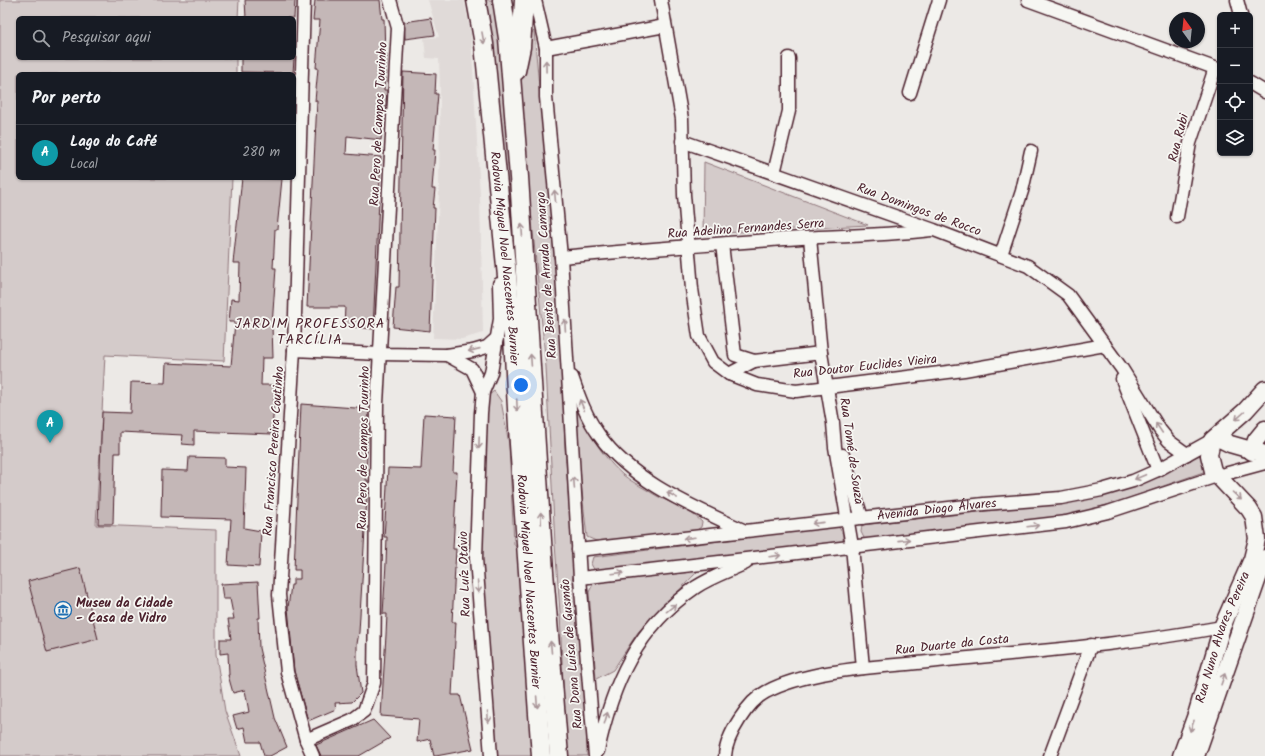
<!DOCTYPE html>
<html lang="pt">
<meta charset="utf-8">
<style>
body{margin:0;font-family:Kalam,sans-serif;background:#20242c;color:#f1f3f6}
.controls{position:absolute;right:12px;top:12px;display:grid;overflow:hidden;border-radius:6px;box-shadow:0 1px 3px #0004}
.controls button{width:36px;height:36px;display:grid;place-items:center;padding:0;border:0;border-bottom:1px solid #363941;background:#171b24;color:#f1f3f6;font:20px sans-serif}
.compass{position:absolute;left:1169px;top:12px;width:36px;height:36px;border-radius:50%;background:#171b24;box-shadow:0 1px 3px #0004;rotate:345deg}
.you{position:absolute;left:521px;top:385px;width:14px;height:14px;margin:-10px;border:3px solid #fff;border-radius:50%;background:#1a73e8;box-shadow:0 0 0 6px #1a73e833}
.badge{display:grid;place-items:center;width:26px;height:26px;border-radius:50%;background:#1f6fb2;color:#fff;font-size:13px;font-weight:700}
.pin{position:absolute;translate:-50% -33px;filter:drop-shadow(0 1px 2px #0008)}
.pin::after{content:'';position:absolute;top:21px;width:14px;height:12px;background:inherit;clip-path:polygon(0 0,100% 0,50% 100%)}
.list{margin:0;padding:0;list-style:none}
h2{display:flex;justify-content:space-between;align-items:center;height:52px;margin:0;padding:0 16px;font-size:17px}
h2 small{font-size:13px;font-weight:400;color:#9ea1a6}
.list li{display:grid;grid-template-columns:26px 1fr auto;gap:12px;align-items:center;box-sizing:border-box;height:56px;padding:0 16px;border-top:1px solid #363941}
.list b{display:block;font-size:15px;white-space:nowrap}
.list p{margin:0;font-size:13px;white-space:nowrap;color:#9ea1a6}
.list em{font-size:13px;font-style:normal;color:#9ea1a6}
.icon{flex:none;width:22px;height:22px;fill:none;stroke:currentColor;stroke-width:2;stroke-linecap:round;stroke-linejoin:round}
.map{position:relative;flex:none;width:1265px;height:756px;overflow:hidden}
.search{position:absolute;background:#171b24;box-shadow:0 1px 3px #0004;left:16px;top:16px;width:280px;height:44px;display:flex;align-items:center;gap:10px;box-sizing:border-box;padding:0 14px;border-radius:6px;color:#9ea1a6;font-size:15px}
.panel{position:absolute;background:#171b24;box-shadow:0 1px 3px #0004;left:16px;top:72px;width:280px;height:108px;border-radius:6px}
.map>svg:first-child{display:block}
.built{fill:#e0dad8}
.green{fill:#d4cbca;stroke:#8f757a}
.building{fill:#c4b7b7;stroke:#4a1f2b}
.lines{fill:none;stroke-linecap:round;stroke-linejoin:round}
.minor-casing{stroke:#4a1f2b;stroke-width:15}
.major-casing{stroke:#4a1f2b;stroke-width:19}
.highway-casing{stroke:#4a1f2b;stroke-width:21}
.minor{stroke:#f6f6f2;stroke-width:12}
.major{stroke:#f6f6f2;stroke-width:16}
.highway{stroke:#f6f6f2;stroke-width:18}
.oneway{stroke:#a99598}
.labels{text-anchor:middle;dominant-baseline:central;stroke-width:3.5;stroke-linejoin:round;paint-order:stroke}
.street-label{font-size:13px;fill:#4a1f2b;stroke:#f6f6f2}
.poi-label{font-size:13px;font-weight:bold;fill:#4a1f2b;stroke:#f6f6f2;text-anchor:start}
.neighbourhood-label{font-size:14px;letter-spacing:1px;fill:#4a1f2b;stroke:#f6f6f2}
</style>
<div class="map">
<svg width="1265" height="756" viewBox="0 0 1265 756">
<rect width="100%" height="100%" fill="#ece9e6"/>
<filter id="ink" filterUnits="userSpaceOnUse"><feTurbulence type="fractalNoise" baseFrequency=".025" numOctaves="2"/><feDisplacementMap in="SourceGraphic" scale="8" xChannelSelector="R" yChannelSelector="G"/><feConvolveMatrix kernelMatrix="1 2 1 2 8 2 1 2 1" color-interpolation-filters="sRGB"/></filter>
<g filter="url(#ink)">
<path class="built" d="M428 0H464L471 34 480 195 483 333 462 339 433 338 439 193 440 91 439 59 426 58 424 38 439 37Z"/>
<g class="green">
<path d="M0 0H239L238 18H18V58H236V74H18V178H232L224 361 105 355 96 525 216 530V655L225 711 241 756H0Z"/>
<path d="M485 0H494L502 51 552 756H547L498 116Z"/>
<path d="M534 31 561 331 565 447 572 547 586 705 587 756H566L560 612 555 544 546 367 519 84 523 58 529 35Z"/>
<path d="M704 162 868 225 703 234Z"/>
<path d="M494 391 501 401 509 444 514 544 520 553 535 756H497L482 563V494L488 396Z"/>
<path d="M571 392C584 423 597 452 623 475 633 483 646 489 657 496 673 504 689 509 702 522L701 527 694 532 603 544 587 537Z"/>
<path d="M1200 455 1206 471 1124 500 1072 515 865 540 861 532 862 525 1023 507 1097 497 1143 483Z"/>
<path d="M838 526 843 534V543L595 571 591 564 593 557Z"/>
<path d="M700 569 638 632 613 670 596 679 589 592 595 580Z"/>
</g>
<g class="building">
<path d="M245 0H295L294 18H246Z"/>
<path d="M315 0H380L382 19H384L385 56 387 55 384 90H387L386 106H384L381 140 347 136 346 154 381 157 373 329 344 326 345 307H307L317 101H315L318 68H316L320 20H313Z"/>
<path d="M431 18 435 35 405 39 404 22Z"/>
<path d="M241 58H294L293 73 241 72Z"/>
<path d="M403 72 436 74 435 94H438L433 150H435L432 189H435L433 208H435L430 331 393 327 396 287H399Z"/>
<path d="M242 178 282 179 277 229H275L274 250 273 268H276L272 326 273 358H262L261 385H275L272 434 194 431V445L182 444 183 435 120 432V453H115L113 524H98L102 412 130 413 131 382 165 383 166 363 231 366 235 322H229L231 299 239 300 240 263H233Z"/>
<path d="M301 404 369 409 366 480H368L366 513 359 632 357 644V665L361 693 352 702 335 703 336 709 308 721 294 671 288 608 291 585H293V579H300V570H294Z"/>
<path d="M424 414 456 416 453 472H457L453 549H456L452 622H456L452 695H460L473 749 436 756H434L430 739 417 742 419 719 381 716 386 635 387 614H383L386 563 387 537H384L385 522 388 468 421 469Z"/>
<path d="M189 457 225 458V467L246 468 244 528 261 531 259 567 228 565 231 519 161 517 162 470 188 471Z"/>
<path d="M80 568 98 639 47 652 28 581Z"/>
<path d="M258 582 260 618H258L259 648 275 718 287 747 270 756H264L260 742H247L244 727 237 729 233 716 249 712 245 690 233 693 228 675H229L228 653 220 654V639H231L228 619H234L230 599H223L221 584Z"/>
<path d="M373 720 390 738 359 756H321L316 745Z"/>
</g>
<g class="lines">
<g class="minor-casing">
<g id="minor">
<path d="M304 0 294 350 279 595 287 672 306 740 313 756"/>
<path d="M535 0 546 48V97L561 257 580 578 595 756"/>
<path d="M661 0 682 119 684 195 692 289 699 336 713 362 729 374 757 385 796 391 964 370 1105 345"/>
<path d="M1028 0 1220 70"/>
<path d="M1237 0 1241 15"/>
<path d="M546 48 665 26"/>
<path d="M1250 83 1265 92"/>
<path d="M910 93 939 0"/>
<path d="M682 141 934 230 1028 266 1068 295 1122 369 1160 430 1169 441 1187 454"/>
<path d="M774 173 789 111V58"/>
<path d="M1177 217 1190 143 1215 68"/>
<path d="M810 238 821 353 833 423 835 447 852 546 863 668"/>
<path d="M722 244 735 355 754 361 821 353"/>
<path d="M1001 255 1022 191 1031 151"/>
<path d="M561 257C641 250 721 243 801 238 844 236 888 235 931 230"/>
<path d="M294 350 380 354 447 355 473 351 487 347 497 338"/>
<path d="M447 355 472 369 483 392"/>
<path d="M729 374 754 361"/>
<path d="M572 377C579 397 586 417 599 435 632 482 694 507 745 531"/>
<path d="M1122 379 1158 470"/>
<path d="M843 455 862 518"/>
<path id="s1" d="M578 550 984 504 1061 498 1102 490 1133 481 1158 470 1212 440"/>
<path d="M580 578 1066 522 1108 512 1217 476 1265 463"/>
<path d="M306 740 352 720 364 711 374 683 377 404 398 28 390 0"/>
<path d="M598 751C612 684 637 627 696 587 711 577 729 571 746 563"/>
<path d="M491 756 476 558 481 413 483 392 491 373 500 319 499 284"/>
<path d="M725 756C726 736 748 701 766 692 809 669 879 667 928 662 1026 652 1125 645 1222 627"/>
<path d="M1050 756 1091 645"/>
</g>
</g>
<g class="major-casing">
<g id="major">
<path d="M1216 437 1230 444 1265 454"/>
<path d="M1252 452 1256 440 1265 429"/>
<path id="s2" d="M1181 756 1197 712 1222 627 1252 559 1257 539 1254 517 1249 509 1213 471 1209 455 1212 440 1245 411 1265 389"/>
<path d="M1196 756 1265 558"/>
</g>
</g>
<g class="highway-casing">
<g id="highway">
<path id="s3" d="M476 0 484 44 513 337 519 444 541 756"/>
<path d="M502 0 508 38 519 177 544 572 559 756"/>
<path d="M516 71 521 47 524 0"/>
</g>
</g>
<use href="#minor" class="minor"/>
<use href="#major" class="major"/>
<use href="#highway" class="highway"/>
</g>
<defs><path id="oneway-shaft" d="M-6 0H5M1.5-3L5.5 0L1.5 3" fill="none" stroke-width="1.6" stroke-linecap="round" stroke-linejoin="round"/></defs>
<g class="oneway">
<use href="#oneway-shaft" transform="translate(483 38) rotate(80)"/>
<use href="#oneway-shaft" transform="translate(546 66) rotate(-91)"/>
<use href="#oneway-shaft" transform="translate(555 196) rotate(-95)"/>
<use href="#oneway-shaft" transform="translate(522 230) rotate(-94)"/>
<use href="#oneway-shaft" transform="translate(565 325) rotate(-94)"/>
<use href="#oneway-shaft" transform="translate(474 350) rotate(167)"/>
<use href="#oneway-shaft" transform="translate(531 360) rotate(-94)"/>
<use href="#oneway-shaft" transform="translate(517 405) rotate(87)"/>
<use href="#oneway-shaft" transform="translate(582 405) rotate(-113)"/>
<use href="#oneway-shaft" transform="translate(1240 416) rotate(138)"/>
<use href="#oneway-shaft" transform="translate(1159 428) rotate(-124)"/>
<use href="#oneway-shaft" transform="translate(479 443) rotate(92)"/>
<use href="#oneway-shaft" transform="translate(1140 477) rotate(157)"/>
<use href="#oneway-shaft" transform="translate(574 483) rotate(-94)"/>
<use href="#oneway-shaft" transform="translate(672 495) rotate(-150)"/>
<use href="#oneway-shaft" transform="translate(1237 496) rotate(41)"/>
<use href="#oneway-shaft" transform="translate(541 518) rotate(-93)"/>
<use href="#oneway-shaft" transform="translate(818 523) rotate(174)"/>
<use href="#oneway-shaft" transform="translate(1033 526) rotate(-7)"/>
<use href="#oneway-shaft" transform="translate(689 538) rotate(173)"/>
<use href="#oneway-shaft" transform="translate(904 540) rotate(-6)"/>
<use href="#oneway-shaft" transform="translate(775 556) rotate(-7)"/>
<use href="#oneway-shaft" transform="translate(618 573) rotate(-7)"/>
<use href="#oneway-shaft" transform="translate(478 587) rotate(86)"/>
<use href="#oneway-shaft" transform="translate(671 608) rotate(-39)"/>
<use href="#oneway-shaft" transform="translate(551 647) rotate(-95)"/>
<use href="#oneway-shaft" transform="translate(1223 679) rotate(-71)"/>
<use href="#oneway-shaft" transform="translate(537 702) rotate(86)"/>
<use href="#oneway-shaft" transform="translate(488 717) rotate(85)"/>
<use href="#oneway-shaft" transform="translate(606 718) rotate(-74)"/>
<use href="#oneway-shaft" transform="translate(1192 726) rotate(110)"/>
</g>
</g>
<defs>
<g id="museum-ring" transform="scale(0.9)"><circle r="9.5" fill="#f6f6f2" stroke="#1f6fb2" stroke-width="1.5"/><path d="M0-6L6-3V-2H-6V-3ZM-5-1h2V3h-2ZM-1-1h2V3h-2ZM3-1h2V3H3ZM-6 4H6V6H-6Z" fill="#1f6fb2"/></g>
</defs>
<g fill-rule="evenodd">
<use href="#museum-ring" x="63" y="610"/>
</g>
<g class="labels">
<g class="street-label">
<text transform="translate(379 124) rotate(-87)">Rua Pero de Campos Tourinho</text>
<text transform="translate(1179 138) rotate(-76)">Rua Rubi</text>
<text transform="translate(919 210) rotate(20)">Rua Domingos de Rocco</text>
<text transform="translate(746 229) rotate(-4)">Rua Adelino Fernandes Serra</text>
<text stroke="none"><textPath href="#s3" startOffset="260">Rodovia Miguel Noel Nascentes Burnier</textPath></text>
<text transform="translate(547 275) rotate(-94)">Rua Bento de Arruda Camargo</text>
<text transform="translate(865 367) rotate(-6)">Rua Doutor Euclides Vieira</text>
<text transform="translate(364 448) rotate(-89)">Rua Pero de Campos Tourinho</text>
<text transform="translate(274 451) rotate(-86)">Rua Francisco Pereira Coutinho</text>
<text transform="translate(851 451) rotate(82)">Rua Tomé de Souza</text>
<text stroke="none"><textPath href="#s1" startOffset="361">Avenida Diogo Álvares</textPath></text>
<text transform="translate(465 574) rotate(-92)">Rua Luíz Otávio</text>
<text stroke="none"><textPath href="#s3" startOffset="584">Rodovia Miguel Noel Nascentes Burnier</textPath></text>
<text stroke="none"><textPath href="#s2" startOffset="126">Rua Nuno Alvares Pereira</textPath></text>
<text transform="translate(952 645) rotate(-6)">Rua Duarte da Costa</text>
<text transform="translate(572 654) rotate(-95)">Rua Dona Luísa de Gusmão</text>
</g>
<g class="poi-label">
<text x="76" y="603">Museu da Cidade<tspan x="76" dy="15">- Casa de Vidro</tspan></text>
</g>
<g class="neighbourhood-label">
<text x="310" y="324">JARDIM PROFESSORA<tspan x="310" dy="16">TARCÍLIA</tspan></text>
</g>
</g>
</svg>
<div class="controls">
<button>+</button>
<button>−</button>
<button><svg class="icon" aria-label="locate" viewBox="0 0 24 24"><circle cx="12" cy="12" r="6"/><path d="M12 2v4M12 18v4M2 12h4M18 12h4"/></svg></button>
<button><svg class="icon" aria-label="layers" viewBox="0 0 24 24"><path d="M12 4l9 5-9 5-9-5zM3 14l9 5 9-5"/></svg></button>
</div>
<svg class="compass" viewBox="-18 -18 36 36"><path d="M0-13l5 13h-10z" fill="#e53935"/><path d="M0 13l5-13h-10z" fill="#9ea1a6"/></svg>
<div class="you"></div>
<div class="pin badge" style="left:50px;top:443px;background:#0f9aa8">A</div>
<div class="search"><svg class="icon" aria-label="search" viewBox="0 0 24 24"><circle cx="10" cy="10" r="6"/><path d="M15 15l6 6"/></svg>Pesquisar aqui</div>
<section class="panel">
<h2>Por perto<small></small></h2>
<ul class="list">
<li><span class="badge" style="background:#0f9aa8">A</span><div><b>Lago do Café</b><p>Local</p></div><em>280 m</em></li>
</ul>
</section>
</div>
